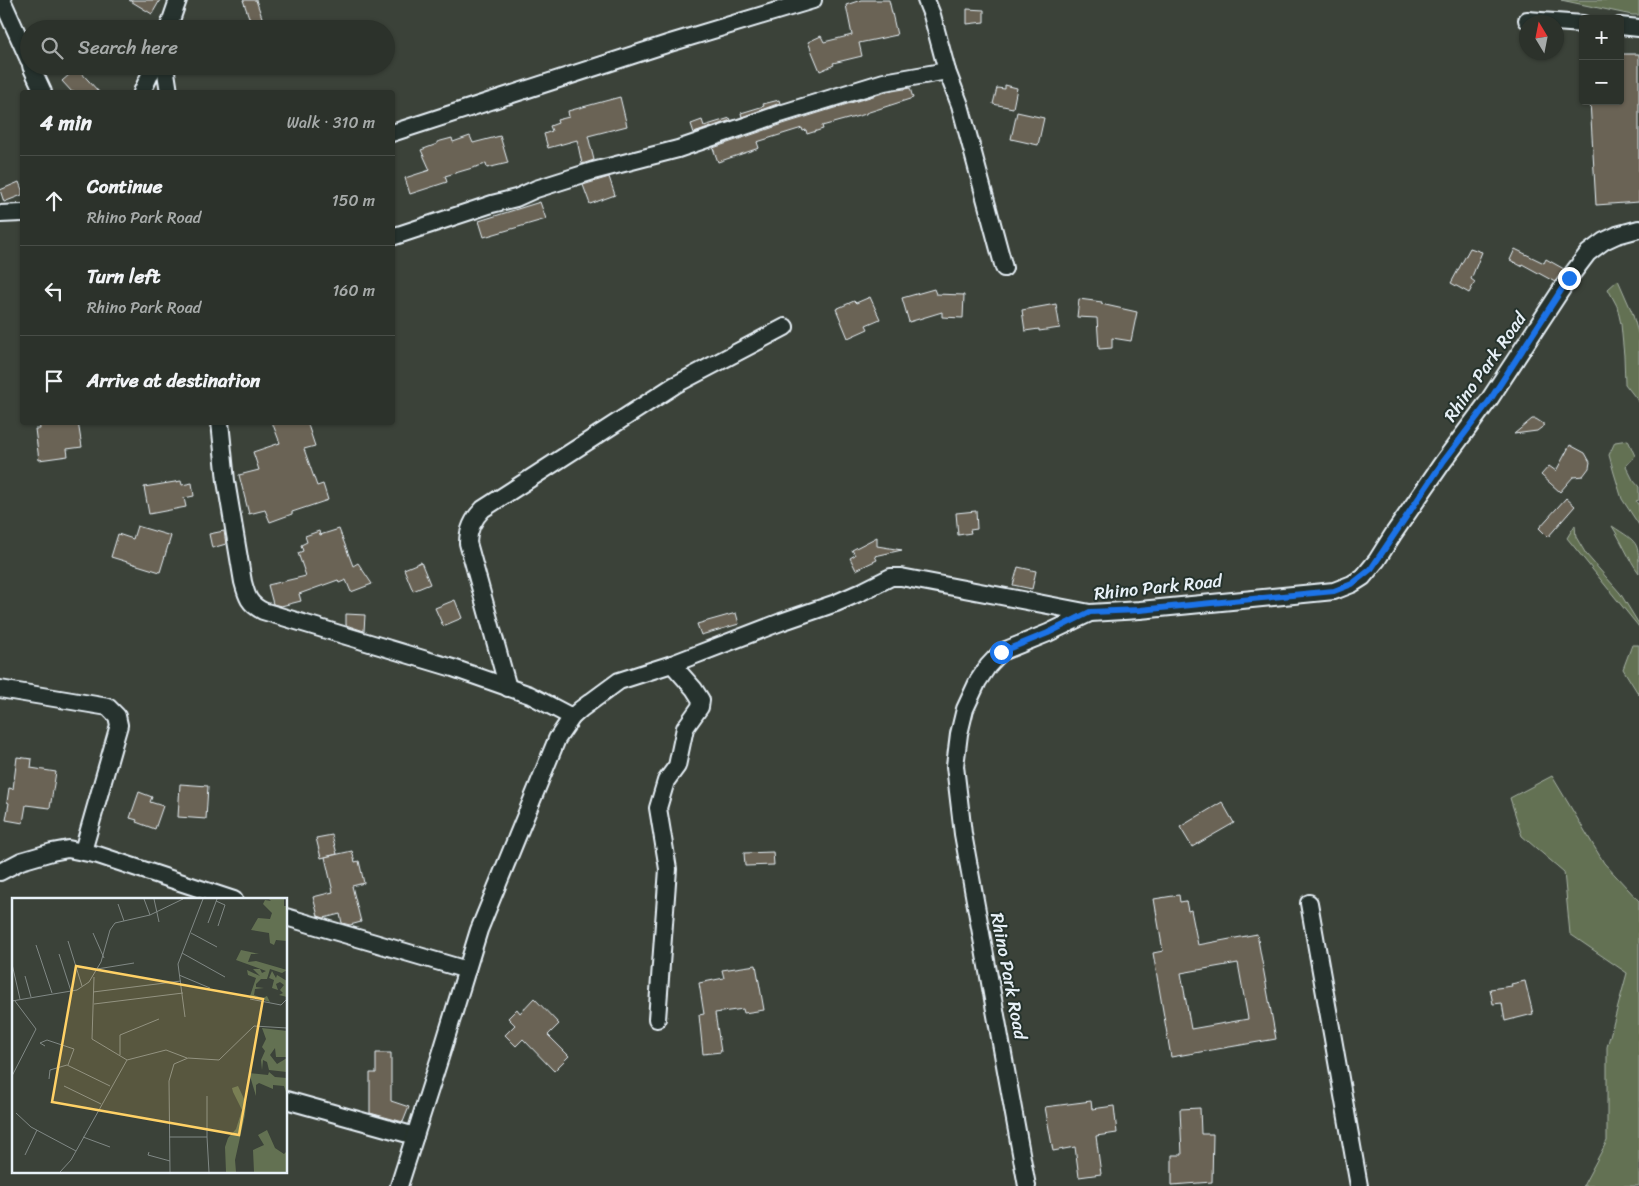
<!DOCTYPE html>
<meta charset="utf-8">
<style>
body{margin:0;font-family:Sriracha,sans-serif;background:#343a33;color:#f1f3f6}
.controls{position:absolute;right:15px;top:15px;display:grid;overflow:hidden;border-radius:5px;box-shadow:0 1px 4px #0004}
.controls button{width:45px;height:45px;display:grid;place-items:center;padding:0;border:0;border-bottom:1px solid #484d47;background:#2c322b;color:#f1f3f6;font:25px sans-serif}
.compass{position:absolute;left:1519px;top:15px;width:45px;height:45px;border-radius:50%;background:#2c322b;box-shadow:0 1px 4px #0004;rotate:350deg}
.stop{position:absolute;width:15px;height:15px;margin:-11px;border:4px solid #1a73e8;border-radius:50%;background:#fff}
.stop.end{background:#1a73e8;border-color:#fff;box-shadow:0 1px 5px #0008}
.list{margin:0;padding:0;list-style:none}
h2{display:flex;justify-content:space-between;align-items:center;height:65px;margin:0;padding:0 20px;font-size:21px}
h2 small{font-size:16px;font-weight:400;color:#a6aaa9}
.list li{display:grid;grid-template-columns:32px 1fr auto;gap:15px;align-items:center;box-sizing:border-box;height:90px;padding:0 20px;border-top:1px solid #484d47}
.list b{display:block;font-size:19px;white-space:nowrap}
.list p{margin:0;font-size:16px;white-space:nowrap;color:#a6aaa9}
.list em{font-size:16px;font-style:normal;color:#a6aaa9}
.icon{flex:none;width:28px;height:28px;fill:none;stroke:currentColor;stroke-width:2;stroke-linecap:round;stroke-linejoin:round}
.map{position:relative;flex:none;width:1639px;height:1186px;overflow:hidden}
.search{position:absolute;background:#2c322b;box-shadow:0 1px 4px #0004;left:20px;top:20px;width:375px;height:55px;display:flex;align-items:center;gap:12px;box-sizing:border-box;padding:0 18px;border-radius:28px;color:#a6aaa9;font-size:19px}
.panel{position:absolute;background:#2c322b;box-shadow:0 1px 4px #0004;left:20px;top:90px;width:375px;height:335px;border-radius:5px}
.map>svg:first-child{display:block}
.green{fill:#637152;stroke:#a6b1a5}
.building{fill:#6b6454;stroke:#e8f1f8;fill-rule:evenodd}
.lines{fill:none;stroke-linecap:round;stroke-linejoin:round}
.minor-casing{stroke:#e8f1f8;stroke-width:20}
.minor{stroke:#26332d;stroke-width:16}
.route{stroke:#1a73e8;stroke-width:6}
.labels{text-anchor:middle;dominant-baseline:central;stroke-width:4;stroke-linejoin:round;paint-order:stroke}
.street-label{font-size:18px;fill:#e8f1f8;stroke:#26332d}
.inset-road{fill:none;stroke:#808885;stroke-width:1}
.view{fill:#ffd166;fill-opacity:0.15;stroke:#ffd166;stroke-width:2.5}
.inset-edge{fill:none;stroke:#e8f1f8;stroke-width:2.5}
</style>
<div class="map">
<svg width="1639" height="1186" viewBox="0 0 1639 1186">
<rect width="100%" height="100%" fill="#3b4239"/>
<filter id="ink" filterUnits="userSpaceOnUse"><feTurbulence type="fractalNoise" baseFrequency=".02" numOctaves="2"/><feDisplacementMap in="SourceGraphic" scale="10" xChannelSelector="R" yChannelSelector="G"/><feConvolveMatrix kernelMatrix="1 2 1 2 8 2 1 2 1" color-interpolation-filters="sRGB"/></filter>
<g filter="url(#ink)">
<g class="green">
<path d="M1561 0H1639V15H1632Z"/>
<path d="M1618 280 1632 312 1639 336V402L1625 384 1624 356 1621 324 1617 306 1608 289Z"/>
<path d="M1628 440 1635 456 1626 466 1633 480 1639 487V500L1636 501 1639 506V525L1622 499 1614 473 1609 455 1615 442Z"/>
<path d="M1575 525 1576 537 1586 554 1620 593 1639 624V627L1567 538Z"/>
<path d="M1612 526C1638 543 1639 541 1639 573 1628 558 1622 542 1612 526Z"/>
<path d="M1632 645H1639V695L1623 669Z"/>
<path d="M1552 776 1604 863 1639 901V1186H1583L1607 1141V1047L1627 973 1570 934 1564 872 1522 836 1510 798Z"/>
</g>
<g class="building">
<path d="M129 0H160L152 14Z"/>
<path d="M243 0H256L266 29H253Z"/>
<path d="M861 0H889L897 35 859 43 862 56 833 63 834 65 820 71 808 42 821 36 824 42 852 35 846 5Z"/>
<path d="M967 9 984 10V22L967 24Z"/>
<path d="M1620 54H1639V202L1596 205 1590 101H1620Z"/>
<path d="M77 68 99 92H72L62 81Z"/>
<path d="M1005 85 1017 88 1013 108 993 104 997 88 1005 89Z"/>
<path d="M910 88 913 98 866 113V114L822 126 823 129 807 134 806 130 803 131 802 128 757 142 759 148 718 162 713 148 783 124 886 92Z"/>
<path d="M620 97 627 126 588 136 594 160 582 164 577 140 548 148 544 134 552 131 550 126 558 123 557 120 569 117 568 111Z"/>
<path d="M779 100 780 103 742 117 741 113 764 106 763 104Z"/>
<path d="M1017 112 1044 118 1038 145 1011 139Z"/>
<path d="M730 118 731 120 694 133 691 124 702 120 704 126Z"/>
<path d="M470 136 473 143 500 136 508 163 487 168 486 164 445 176 447 182 410 194 405 178 430 170 421 150 437 144V142L452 138 453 142Z"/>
<path d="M609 177 615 195 590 204 583 185Z"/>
<path d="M19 182 22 190V195L4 202 0 190Z"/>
<path d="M540 202 546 219 484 237 479 221Z"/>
<path d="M1470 248 1482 252 1471 279 1475 282 1469 293 1451 283Z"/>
<path d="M1515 249 1544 263 1546 259 1564 269 1555 282 1522 264 1521 266 1510 260Z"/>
<path d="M934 289 936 294 964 295 963 318 942 317V312L909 322 902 298Z"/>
<path d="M870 297 880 319 866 325 868 329 848 338 836 309 854 301 856 303Z"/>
<path d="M1079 299 1102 302 1101 304 1137 312 1131 341 1112 338V348L1099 349 1097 318 1077 317Z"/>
<path d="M1056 304 1060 328 1039 331V329L1025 331 1022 310Z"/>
<path d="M1532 419H1536L1545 425 1537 431 1514 434Z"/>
<path d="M39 422H78L82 447 67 449 68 456 39 460 35 429H40Z"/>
<path d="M272 422H307L315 446 304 449 317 486 323 484 328 500 292 512V514L270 522 265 510 249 514 239 475 259 470 253 452 280 443Z"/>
<path d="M1570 445 1585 453 1590 462 1589 468 1583 476 1573 477 1560 492 1541 475 1549 466 1556 471Z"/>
<path d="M181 481 182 485 192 483 194 496 184 498 186 507 149 514 144 487Z"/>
<path d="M1566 498 1575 506 1548 537 1539 528Z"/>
<path d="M976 511 977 529 970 530 971 533 958 535 956 513Z"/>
<path d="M137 526 171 536 160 572 111 557 118 534 133 539Z"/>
<path d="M339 529 353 566 358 563 372 584 351 592 346 580 339 583 338 580 299 594 301 601 281 606 273 604 268 585 306 576 298 553 303 551 301 545 307 542 305 536 319 531 320 535Z"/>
<path d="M224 531 226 544 212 548 209 534Z"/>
<path d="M877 537V546L902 550 875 556 877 560 856 570 850 558 855 555 852 550Z"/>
<path d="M421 562 430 584 413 591 404 569Z"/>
<path d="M1018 567 1036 571 1032 589 1013 585Z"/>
<path d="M455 600 462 618 443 626 435 608Z"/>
<path d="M736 613 739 624 701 635 697 624Z"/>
<path d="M346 614 365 615 364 631 346 625Z"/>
<path d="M17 757 32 759 31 768 56 772 50 808 26 805 23 823 6 820 9 803 7 802 9 788 13 789Z"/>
<path d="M180 784 208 786 206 819 178 817Z"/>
<path d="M139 792 152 797 150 802 163 806 155 829 136 822 137 820 130 818Z"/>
<path d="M1222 802 1234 823 1192 847 1180 827Z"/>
<path d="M332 835 337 854 321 858 316 838Z"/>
<path d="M352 851 355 862 359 861 364 883 352 886 361 922 350 925 342 923 340 914 324 918 318 916 313 897 333 892 325 857Z"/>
<path d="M773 852 774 865 745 866 744 853Z"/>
<path d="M1179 895 1180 902 1186 901 1188 911 1191 910 1198 945 1257 934 1276 1039 1171 1057 1153 953 1163 951 1154 899ZM1238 963 1248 1019 1191 1029 1181 973Z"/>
<path d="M756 965 764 1010 744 1013 743 1009 715 1013 721 1052 703 1054 699 1015 704 1014 699 983 724 978 722 970Z"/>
<path d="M1525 981 1533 1014 1505 1021 1502 1003 1493 1004 1490 989 1512 986 1511 984Z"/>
<path d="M534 998 559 1024 548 1035 569 1056 554 1071 523 1039 516 1046 505 1035 515 1025 508 1018 517 1009 520 1013Z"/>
<path d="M376 1053H391V1101L409 1107 403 1122 370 1113V1073H376Z"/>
<path d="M1091 1101 1092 1109 1114 1106 1117 1133 1096 1136 1101 1174 1079 1177 1075 1147 1053 1151 1045 1107Z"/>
<path d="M1200 1108 1201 1134H1213L1212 1182 1172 1185V1155H1182L1180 1109Z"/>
</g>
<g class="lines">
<g class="minor-casing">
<g id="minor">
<path d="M2 0 29 60"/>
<path d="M926 0 932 15 947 71 960 105 1004 268"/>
<path d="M1527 20 1583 24"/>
<path d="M1620 26 1639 28"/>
<path d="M168 29 178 0"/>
<path d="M31 66 43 92"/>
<path d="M165 66 169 92"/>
<path d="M142 92 154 66"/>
<path d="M392 133 670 43 813 0"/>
<path d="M0 214 22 213"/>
<path d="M392 237 492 204 516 198 536 189 593 171 678 149 780 114 884 82 947 71"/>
<path d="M220 422 226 481 243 582C247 597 249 604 263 611L453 668 530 695 572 717"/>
<path d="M508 688 468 543C468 529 473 519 483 509L675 385 785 327"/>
<path d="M0 689 108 707 117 716 119 725 83 851"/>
<path d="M0 872 21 861 52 852 68 849 98 855 234 900"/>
<path d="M1309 903 1359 1186"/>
<path d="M286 917 467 970"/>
<path d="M657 1019 668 869 658 808 666 781 677 766 685 728 700 707 701 700 694 689 672 664"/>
<path d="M286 1100 415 1136"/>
<path d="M399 1186 442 1051 479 930 557 739 572 717 581 709 619 681 672 664 781 622 836 603 861 592 891 577H901L1090 613"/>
<path d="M1027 1186 963 834 955 766 959 734 965 709 978 681 988 666 1001 652 1048 633 1090 613 1140 610 1334 591 1352 584 1363 577 1377 560 1394 533 1443 462 1489 400 1569 278 1588 253 1604 241 1617 235 1639 229"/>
</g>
</g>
<use href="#minor" class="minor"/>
</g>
</g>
<g class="lines" filter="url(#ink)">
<path class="route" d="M1001 652 1048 633 1090 612 1140 610 1334 591 1352 584 1371 569 1443 462 1490 400 1569 278"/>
</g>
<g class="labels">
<g class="street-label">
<text transform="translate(1485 367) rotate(-55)">Rhino Park Road</text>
<text transform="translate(1158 587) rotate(-6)">Rhino Park Road</text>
<text transform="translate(1009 976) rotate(79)">Rhino Park Road</text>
</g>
</g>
<g transform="translate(12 898)">
<rect width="275" height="275" fill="#3b4239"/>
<path d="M257 1H272V8H275V43L264 42 262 47 258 45 257 35 239 32 246 20 258 21 260 15 251 6 253 2 259 3ZM229 52 247 56H239L236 64 244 63 275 72 270 75 258 71 255 81H249L244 86V89L252 90 243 91 242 97 251 100 255 98 258 104 238 98 244 80 236 77 235 72 248 78 241 71H248L250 75 254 73 224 62ZM260 73 264 80 265 77 275 83V99L267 97 271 95 268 92 272 87 268 84 264 86 266 92 260 90 262 82 257 80ZM250 130 275 133V159H264L263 150 258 157 265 166 275 160V174L257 172 255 164 251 162 250 172 249 162 253 153 250 149 254 141ZM257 174 263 179 275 180V197L272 188 261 187V191L247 185 244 187V198L237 175 256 177ZM226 188 234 205 233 217 223 262 224 274H214L213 249 216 240 224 231 230 212 221 194 220 190ZM255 232 263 250 272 256 275 253V274H242L241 252 252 247 246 237Z" fill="#637152"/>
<path class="inset-road" d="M132 1 138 17M142 1 147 24M204 3 213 7 206 28M106 6 112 23M196 25 205 1M81 35 92 60M179 35 205 49M56 43 70 88M24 47 40 95M170 55 213 79M47 56 59 93M0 66 8 101M85 71 122 65M167 77 198 90M13 78 19 99M82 79 80 141 115 162M81 94 169 83M238 101 269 107 275 101M0 103 65 92 77 84 89 64 98 32 103 25 138 17 171 1M82 106 171 95M173 119 166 66 191 1M33 148 28 145 35 142 62 151 56 167M108 157V137L147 121M275 162V178M0 178 24 131 3 103M37 181 38 172 55 167 98 188M52 188 89 206M4 215 19 229 64 253M71 239 98 249M157 239H195V198M195 239 197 274M137 254 136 257 158 263M13 257 25 232M48 274 59 262 115 162 154 152 175 160M158 274 157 183 162 166 176 160 207 162 242 128 275 130"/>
<path class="view" d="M64 68 251 101 227 237 40 204Z"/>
<rect width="275" height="275" class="inset-edge"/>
</g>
</svg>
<div class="controls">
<button>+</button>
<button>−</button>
</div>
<svg class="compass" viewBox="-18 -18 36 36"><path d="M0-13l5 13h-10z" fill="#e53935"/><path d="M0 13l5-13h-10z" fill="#a6aaa9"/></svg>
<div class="stop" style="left:1001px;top:652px"></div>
<div class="stop end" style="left:1569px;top:278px"></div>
<div class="search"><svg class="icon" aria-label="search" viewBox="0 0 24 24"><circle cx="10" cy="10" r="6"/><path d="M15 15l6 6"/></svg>Search here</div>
<section class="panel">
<h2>4 min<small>Walk · 310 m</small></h2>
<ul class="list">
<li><svg class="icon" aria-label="ahead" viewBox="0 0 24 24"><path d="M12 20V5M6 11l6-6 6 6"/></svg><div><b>Continue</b><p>Rhino Park Road</p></div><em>150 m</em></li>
<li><svg class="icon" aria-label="left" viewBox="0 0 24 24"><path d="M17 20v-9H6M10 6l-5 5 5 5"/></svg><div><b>Turn left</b><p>Rhino Park Road</p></div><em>160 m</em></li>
<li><svg class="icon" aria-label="arrive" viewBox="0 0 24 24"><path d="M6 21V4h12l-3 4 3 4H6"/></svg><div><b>Arrive at destination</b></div></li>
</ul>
</section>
</div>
